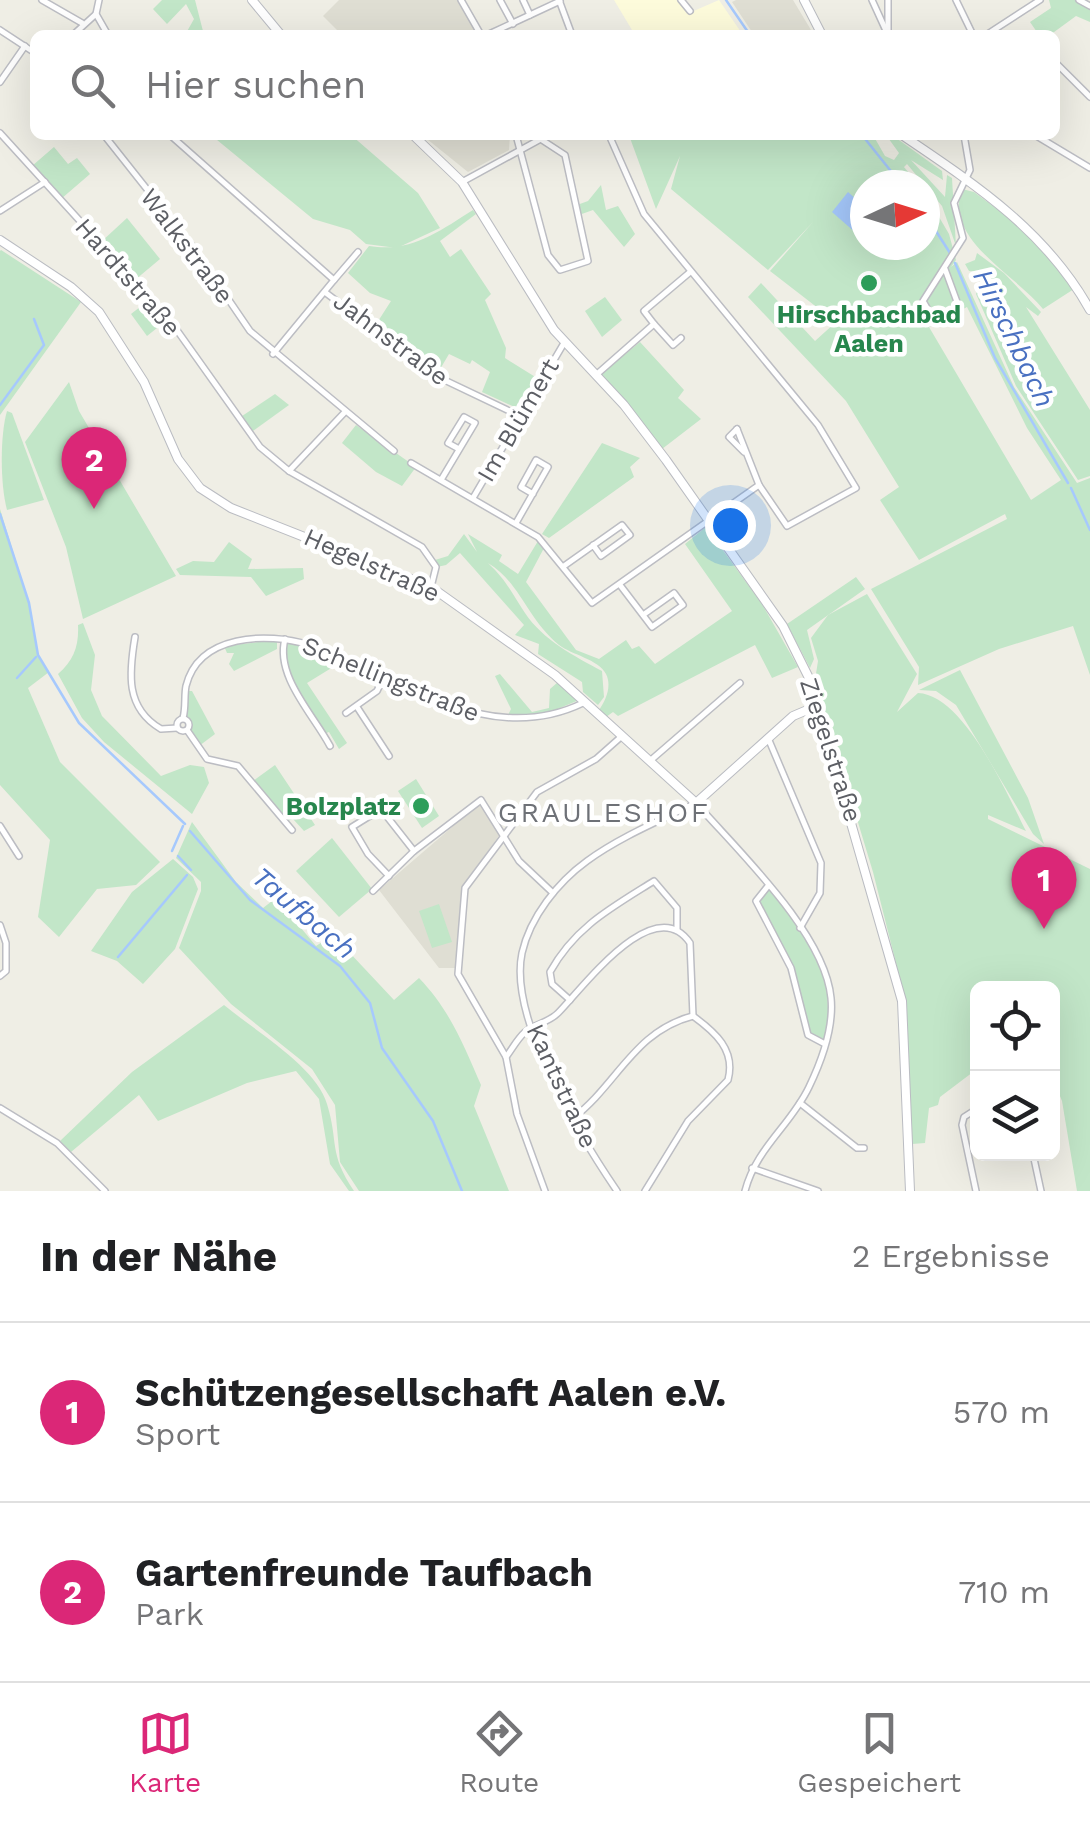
<!DOCTYPE html>
<html lang="de">
<meta charset="utf-8">
<style>
body{margin:0;font-family:"Work Sans",sans-serif;background:#f6f6f6;color:#202124}
.controls{position:absolute;right:30px;bottom:30px;display:grid;overflow:hidden;border-radius:15px;box-shadow:0 10px 40px #0002}
.controls button{width:90px;height:90px;display:grid;place-items:center;padding:0;border:0;border-bottom:2px solid #e0e0e0;background:#fff;color:#202124;font:50px sans-serif}
.compass{position:absolute;left:850px;top:170px;width:90px;height:90px;border-radius:50%;background:#fff;box-shadow:0 10px 40px #0002;rotate:86deg}
.you{position:absolute;left:730px;top:525px;width:35px;height:35px;margin:-25px;border:8px solid #fff;border-radius:50%;background:#1a73e8;box-shadow:0 0 0 15px #1a73e833}
.badge{display:grid;place-items:center;width:65px;height:65px;border-radius:50%;background:#db2777;color:#fff;font-size:32px;font-weight:700}
.pin{position:absolute;translate:-50% -82px;filter:drop-shadow(0 2px 5px #0008)}
.pin::after{content:'';position:absolute;top:52px;width:35px;height:30px;background:inherit;clip-path:polygon(0 0,100% 0,50% 100%)}
.list{margin:0;padding:0;list-style:none}
h2{display:flex;justify-content:space-between;align-items:center;height:130px;margin:0;padding:0 40px;font-size:42px}
h2 small{font-size:32px;font-weight:400;color:#757577}
.list li{display:grid;grid-template-columns:65px 1fr auto;gap:30px;align-items:center;box-sizing:border-box;height:180px;padding:0 40px;border-top:2px solid #e0e0e0}
.list b{display:block;font-size:38px;white-space:nowrap}
.list p{margin:0;font-size:32px;white-space:nowrap;color:#757577}
.list em{font-size:32px;font-style:normal;color:#757577}
.icon{flex:none;width:55px;height:55px;fill:none;stroke:currentColor;stroke-width:2;stroke-linecap:round;stroke-linejoin:round}
.map{position:relative;flex:none;width:1090px;height:1191px;overflow:hidden}
.search{position:absolute;background:#fff;box-shadow:0 10px 40px #0002;left:30px;right:30px;top:30px;height:110px;display:flex;align-items:center;gap:25px;box-sizing:border-box;padding:0 35px;border-radius:15px;color:#757577;font-size:38px}
.sheet{height:490px;background:#fff}
nav{display:flex;justify-content:space-around;align-items:center;box-sizing:border-box;height:140px;border-top:2px solid #e0e0e0;background:#fff;font-size:28px;color:#757577}
nav a{display:grid;justify-items:center;gap:5px}
nav .on{color:#db2777}
.map>svg:first-child{display:block}
.commercial{fill:#fdfbdb}
.education{fill:#dfded3}
.green{fill:#c2e6c8;fill-rule:evenodd}
.water{fill:#a6c9fd}
.lines{fill:none;stroke-linecap:round;stroke-linejoin:round}
.stream{stroke:#a6c9fd;stroke-width:2.5}
.street-casing{stroke:#bcbdc3;stroke-width:8}
.secondary-casing{stroke:#babcc2;stroke-width:10}
.street{stroke:#fff;stroke-width:5}
.secondary{stroke:#fff;stroke-width:8}
.leisure-dot{fill:#2e9e5b;stroke:#fff;stroke-width:4}
.labels{text-anchor:middle;dominant-baseline:central;stroke-width:9;stroke-linejoin:round;paint-order:stroke}
.street-label{font-size:25px;fill:#5d5f65;stroke:#fff}
.leisure-label{font-size:25px;font-weight:bold;fill:#27864d;stroke:#fff}
.water-label{font-size:28px;font-style:italic;fill:#4970c1;stroke:#fff}
.neighbourhood-label{font-size:28px;letter-spacing:2.5px;fill:#6e7177;stroke:#fff}
</style>
<div class="map">
<svg width="1090" height="1191" viewBox="0 0 1090 1191">
<rect width="100%" height="100%" fill="#efeee5"/>
<path class="commercial" d="M614 0H679L689 13 719 0 743 35H635Z"/>
<g class="education">
<path d="M339 0H457L478 35H342L323 16Z"/>
<path d="M736 0H793L814 35H754L732 2Z"/>
<path d="M422 135H510L509 150 468 172Z"/>
<path d="M480 803 500 834 463 887 455 968H439L379 890Z"/>
</g>
<g class="green">
<path d="M162 0H195L204 35H185L194 19 186 4 167 24 153 9Z"/>
<path d="M1049 0H1079L1090 6V22L1076 16 1050 35H1039L1030 22 1051 8Z"/>
<path d="M211 135H351L418 193 440 228 397 248 366 244 350 230 313 219Z"/>
<path d="M636 135H873L885 156 894 160 899 153 886 135H892L942 171 943 180 911 160 945 197 947 175 952 178 956 246 942 206 907 164 904 167 919 185H865V245H925V193L949 234 956 260 951 267 957 262 1014 387 1077 483 1090 478V675L1073 626 999 649 918 685 919 667 871 589 1007 519 1005 514 919 560 880 500 899 487 846 401 748 297 761 283 815 341 836 322 770 271 813 222 768 270 671 189 680 156 656 209 630 138ZM967 307 1027 428 1061 480 1031 500 929 327Z"/>
<path d="M54 147 68 164 77 158 90 174 61 199 32 166Z"/>
<path d="M601 185 606 210 618 206 635 234 624 247 593 210 579 215 577 205 588 201Z"/>
<path d="M962 189 974 192 1032 235 1074 289 1043 309C1015 274 943 239 962 189Z"/>
<path d="M473 210 476 214 440 241 450 257 461 249 491 294 485 300 506 348 505 358 537 378 521 410 482 392 490 372 472 360 470 364 449 354 436 376 373 329 391 301 370 293 348 273 369 246C411 253 438 232 473 210Z"/>
<path d="M127 218 160 259 135 280 101 242Z"/>
<path d="M1 250 81 302 0 415V251Z"/>
<path d="M977 253 1004 273 1041 312 1038 316 1026 307 1090 410V476L1078 480 1016 386 976 294 985 273 969 271 965 264 975 260Z"/>
<path d="M605 297 622 320 602 337 585 311Z"/>
<path d="M149 300 167 320 147 336 131 314Z"/>
<path d="M640 342 684 390 678 398 701 419 662 449 601 374Z"/>
<path d="M69 382 79 411 176 576 83 619 66 547 25 442Z"/>
<path d="M275 394 289 405 250 433 239 418Z"/>
<path d="M7 411 12 413 44 500 7 510C0 484 0 435 7 411Z"/>
<path d="M356 425 416 467 402 486 376 472 342 443Z"/>
<path d="M602 443 640 458 630 467 634 477 549 538 542 534Z"/>
<path d="M0 509 29 603 38 655 49 672 28 688 60 762 160 862 136 885 97 889 59 937 38 917 50 840 0 785Z"/>
<path d="M706 527 762 604 798 667 772 678 755 645 618 716 613 712 606 717 599 710C606 700 612 686 606 674 598 659 572 655 559 645 527 619 520 582 488 563 507 581 511 592 525 613 543 640 574 656 602 671L604 697 598 705 583 692 582 682 538 654 539 644 515 635 524 625 460 553 446 565 437 567 435 560 448 556 464 534 477 552 468 534 502 555 499 561 518 574 538 541 544 548 526 582 576 650 599 659 626 640 632 649 639 646 655 664 732 611 685 544Z"/>
<path d="M229 542 252 559 248 569 303 568 304 579 266 596 251 577 180 575 176 569 193 561 214 562Z"/>
<path d="M856 577 865 589 807 630 814 659 810 668 787 624Z"/>
<path d="M867 594 917 674 897 712 918 693C964 695 1007 794 1026 831L988 815V819L1090 869V1191H1077L1062 1101 1053 1079 1052 988H978L977 1069 940 1097 938 1105 929 1108 925 1143 912 1144 904 995 873 872 815 680 818 661 811 638 828 615Z"/>
<path d="M83 623 95 655 91 690 102 716 161 776 190 765 204 767 209 783 192 814 104 742 82 718 58 674C74 660 79 646 78 625Z"/>
<path d="M285 639 346 659 307 683 347 743 339 749 329 732 324 734C306 706 276 673 285 639Z"/>
<path d="M277 640V649L234 671 229 664 234 653H227L224 646Z"/>
<path d="M960 670 1028 798 1044 844 1033 834 956 705 936 691 919 690Z"/>
<path d="M500 674 532 712 549 708 550 689 558 682 579 700 548 713 507 717 511 709 495 676Z"/>
<path d="M187 691H192L215 734 199 746 185 717Z"/>
<path d="M275 765 315 825 304 831 293 819 285 822 253 781Z"/>
<path d="M416 779 439 816 422 828 398 791Z"/>
<path d="M192 822 236 882 263 908 276 898 316 946 333 935 394 1000 419 978C450 1010 464 1046 481 1085L474 1106 509 1191H359L340 1162 335 1105 312 1069 231 1004 179 948 201 891V882L176 858Z"/>
<path d="M332 838 372 889 339 917 296 871Z"/>
<path d="M173 859 193 877 198 889 175 949 143 984 117 961 91 951 132 892Z"/>
<path d="M768 886C812 945 837 967 825 1044L808 1035 791 968 756 901Z"/>
<path d="M439 904 452 942 432 948 419 911Z"/>
<path d="M224 1005C255 1031 317 1067 327 1104 339 1143 328 1152 354 1191H349L330 1164 319 1099 296 1071 247 1083 158 1121 139 1095 71 1152 60 1141 132 1072Z"/>
</g>
<path class="water" d="M848 192 865 207V241L832 212Z"/>
<g class="lines">
<g class="stream">
<path d="M726 0 750 35"/>
<path d="M862 135 902 185"/>
<path d="M925 214 950 253"/>
<path d="M955 263 995 358 1068 483"/>
<path d="M0 405 44 345 34 319"/>
<path d="M1071 488 1090 530"/>
<path d="M0 514 29 603 38 655 79 723 185 824"/>
<path d="M17 678 36 657"/>
<path d="M190 831 250 900 340 966 370 1003 382 1048 433 1121 462 1191"/>
<path d="M172 851 183 826"/>
<path d="M178 856 191 870"/>
<path d="M118 957 187 875"/>
</g>
<g class="street-casing">
<g id="street">
<path d="M42 0 82 23"/>
<path d="M99 0 96 14 108 35"/>
<path d="M461 0 481 35"/>
<path d="M500 0 513 24"/>
<path d="M523 0 530 15"/>
<path d="M559 0 572 35"/>
<path d="M681 0 690 11"/>
<path d="M872 0 888 35"/>
<path d="M956 0 973 35"/>
<path d="M1079 0 1090 6"/>
<path d="M0 30 35 53"/>
<path d="M888 32V0"/>
<path d="M73 35 96 14"/>
<path d="M487 35 560 1"/>
<path d="M986 35 1040 0"/>
<path d="M1057 64 1090 97"/>
<path d="M0 82 25 46"/>
<path d="M0 133 169 319 260 447 289 471 422 547 436 567 431 587"/>
<path d="M104 135 192 246 250 331 394 451"/>
<path d="M170 135 334 280 273 354"/>
<path d="M516 135 548 255 560 270 588 261 565 155 542 140"/>
<path d="M1035 135 1090 168"/>
<path d="M462 182 548 135"/>
<path d="M0 211 45 182"/>
<path d="M945 269 960 310 934 320 923 301 963 238 954 203 970 170 964 135"/>
<path d="M334 280 358 252"/>
<path d="M326 293 436 376 522 417"/>
<path d="M654 324 673 345 681 338"/>
<path d="M596 375 654 324 644 311 689 273"/>
<path d="M737 429 759 485"/>
<path d="M737 429 729 437 744 452"/>
<path d="M411 463 538 537 592 603 759 485 787 526 856 488 818 425 644 214 609 135"/>
<path d="M289 471 344 413"/>
<path d="M441 480 475 423 464 417 448 443 459 449"/>
<path d="M473 498 564 343"/>
<path d="M516 523 548 467 536 460 521 487 533 494"/>
<path d="M564 566 622 525 630 535 601 556 593 545"/>
<path d="M620 585 652 627 683 605 674 593 643 615"/>
<path d="M135 637C129 673 125 708 161 729L177 728"/>
<path d="M285 639C275 676 313 714 330 746"/>
<path d="M357 707 389 756"/>
<path d="M346 713 377 691 384 676"/>
<path d="M183 718C186 708 184 696 186 686 199 634 267 632 309 645 397 677 488 749 583 703"/>
<circle cx="183" cy="725" r="6"/>
<path d="M187 730 207 759 238 766 292 830"/>
<path d="M768 738 821 863 820 893 800 928"/>
<path d="M651 760 740 683"/>
<path d="M0 826 19 856"/>
<path d="M389 876 368 854 352 827 381 809 414 851"/>
<path d="M768 886 756 901 791 968 808 1035 825 1044"/>
<path d="M373 891 414 851 481 800 519 861 553 893"/>
<path d="M0 925 6 943V971L0 976"/>
<path d="M570 1000 552 984 550 972C575 927 611 908 654 881L677 908V929"/>
<path d="M506 1057 458 974 465 888 537 792 596 759 622 736"/>
<path d="M800 1103 857 1148H864"/>
<path d="M0 1108 57 1143 105 1191"/>
<path d="M573 1118C617 1085 634 1031 693 1016"/>
<path d="M1033 1154 1041 1191"/>
<path d="M752 1168 818 1191"/>
<path d="M545 1191 517 1114 506 1057C512 1049 518 1038 525 1032 534 1024 548 1023 558 1013 582 989 654 890 690 943L693 1016"/>
<path d="M617 1191C581 1138 508 1019 522 953 530 917 558 882 587 861 620 837 659 821 696 803 738 851 825 933 831 998 834 1028 822 1060 809 1087 791 1125 756 1148 745 1191"/>
<path d="M645 1191 688 1121 728 1080C736 1050 715 1032 693 1016"/>
<path d="M976 1191 962 1125 964 1117 978 1108"/>
</g>
</g>
<g class="secondary-casing">
<g id="secondary">
<path d="M252 0 281 35"/>
<path d="M804 0 822 35"/>
<path d="M413 135 462 182 554 330 624 405 666 460 783 626 810 680 902 1001 910 1191"/>
<path d="M902 135C976 185 1046 231 1090 310"/>
<path d="M0 240 71 287 99 312 144 382 178 459 200 488 231 508 431 587 555 675 696 803 793 716 819 705"/>
</g>
</g>
<use href="#street" class="street"/>
<use href="#secondary" class="secondary"/>
</g>
<g class="leisure-dot">
<circle cx="869" cy="283" r="10"/>
<circle cx="421" cy="806" r="10"/>
</g>
<g class="labels">
<g class="street-label">
<text transform="translate(187 246) rotate(53)">Walkstraße</text>
<text transform="translate(128 277) rotate(49)">Hardtstraße</text>
<text transform="translate(391 339) rotate(37)">Jahnstraße</text>
<text transform="translate(518 420) rotate(-60)">Im Blümert</text>
<text transform="translate(372 565) rotate(24)">Hegelstraße</text>
<text transform="translate(391 679) rotate(22)">Schellingstraße</text>
<text transform="translate(831 750) rotate(72)">Ziegelstraße</text>
<text transform="translate(562 1086) rotate(65)">Kantstraße</text>
</g>
<g class="leisure-label">
<text x="869" y="314">Hirschbachbad<tspan x="869" dy="29">Aalen</tspan></text>
<text x="401" y="806" text-anchor="end">Bolzplatz</text>
</g>
<g class="water-label">
<text transform="translate(1014 338) rotate(64)">Hirschbach</text>
<text transform="translate(304 913) rotate(40)">Taufbach</text>
</g>
<g class="neighbourhood-label">
<text x="604" y="812">GRAULESHOF</text>
</g>
</g>
</svg>
<div class="controls">
<button><svg class="icon" aria-label="locate" viewBox="0 0 24 24"><circle cx="12" cy="12" r="6"/><path d="M12 2v4M12 18v4M2 12h4M18 12h4"/></svg></button>
<button><svg class="icon" aria-label="layers" viewBox="0 0 24 24"><path d="M12 4l9 5-9 5-9-5zM3 14l9 5 9-5"/></svg></button>
</div>
<svg class="compass" viewBox="-18 -18 36 36"><path d="M0-13l5 13h-10z" fill="#e53935"/><path d="M0 13l5-13h-10z" fill="#757577"/></svg>
<div class="you"></div>
<div class="pin badge" style="left:1044px;top:929px">1</div>
<div class="pin badge" style="left:94px;top:509px">2</div>
<div class="search"><svg class="icon" aria-label="search" viewBox="0 0 24 24"><circle cx="10" cy="10" r="6"/><path d="M15 15l6 6"/></svg>Hier suchen</div>
</div>
<section class="sheet">
<h2>In der Nähe<small>2 Ergebnisse</small></h2>
<ul class="list">
<li><span class="badge">1</span><div><b>Schützengesellschaft Aalen e.V.</b><p>Sport</p></div><em>570 m</em></li>
<li><span class="badge">2</span><div><b>Gartenfreunde Taufbach</b><p>Park</p></div><em>710 m</em></li>
</ul>
</section>
<nav>
<a class="on"><svg class="icon" aria-label="map" viewBox="0 0 24 24"><path d="M3 6l6-2 6 2 6-2v14l-6 2-6-2-6 2zM9 4v14M15 6v14"/></svg>Karte</a>
<a><svg class="icon" aria-label="directions" viewBox="0 0 24 24"><path d="M12 3l9 9-9 9-9-9zM9 14v-3h6M13 9l2 2-2 2"/></svg>Route</a>
<a><svg class="icon" aria-label="saved" viewBox="0 0 24 24"><path d="M7 4h10v16l-5-4-5 4z"/></svg>Gespeichert</a>
</nav>
